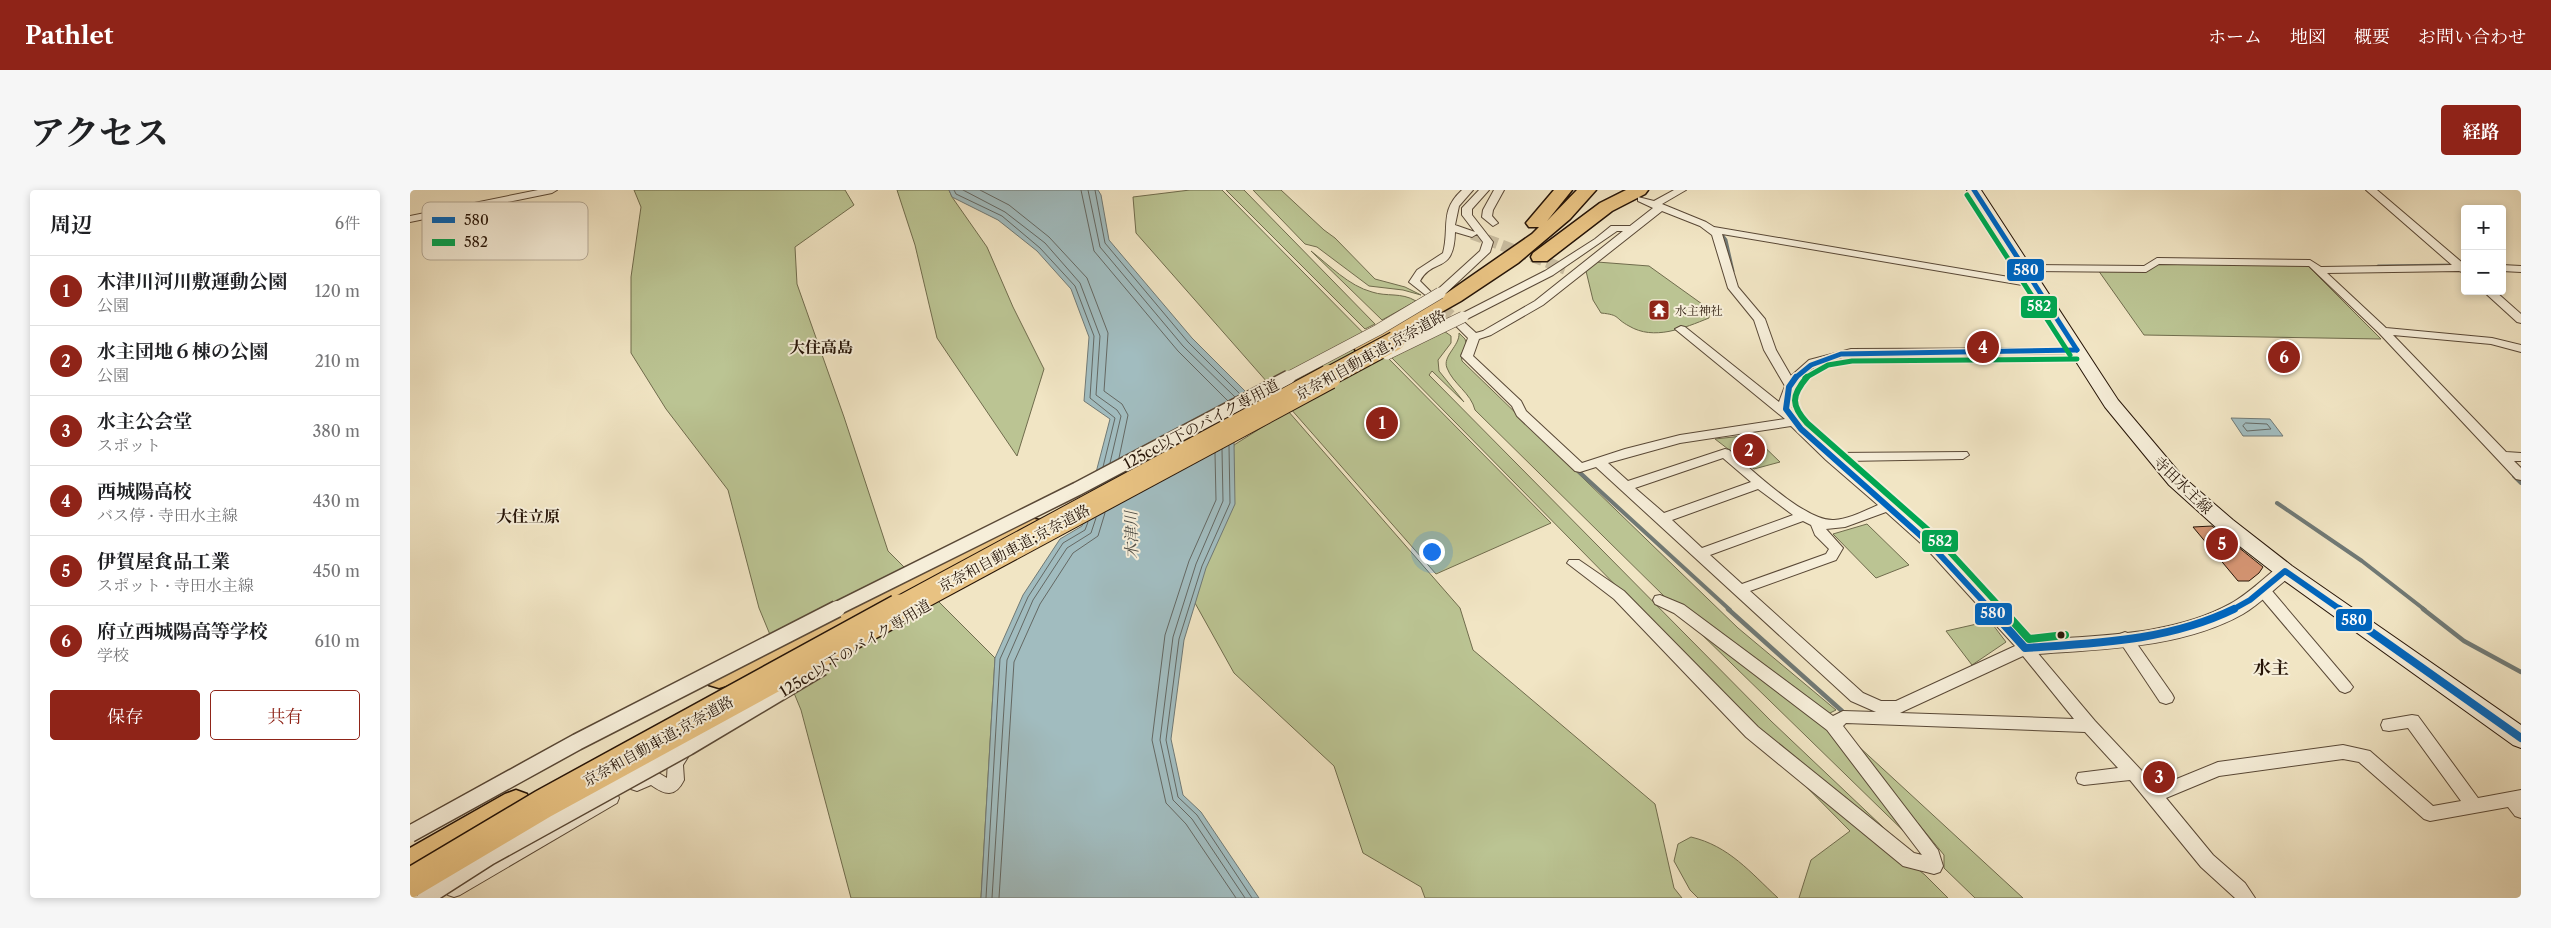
<!DOCTYPE html>
<html lang="ja">
<meta charset="utf-8">
<style>
body{margin:0;font-family:"Libre Caslon Text","Noto Serif JP",serif;background:#f6f6f6;color:#202124}
.controls{position:absolute;right:15px;top:15px;display:grid;overflow:hidden;border-radius:5px;box-shadow:0 2px 8px #0003}
.controls button{width:45px;height:45px;display:grid;place-items:center;padding:0;border:0;border-bottom:1px solid #e0e0e0;background:#fff;color:#202124;font:25px sans-serif}
.you{position:absolute;left:1021px;top:361px;width:18px;height:18px;margin:-12px;border:4px solid #fff;border-radius:50%;background:#1a73e8;box-shadow:0 0 0 8px #1a73e833}
.badge{display:grid;place-items:center;width:32px;height:32px;border-radius:50%;background:#8f2418;color:#fff;font-size:16px;font-weight:700}
.pin{position:absolute;translate:-50% -50%;border:2px solid #fff;box-shadow:0 1px 5px #0006}
.list{margin:0;padding:0;list-style:none}
h2{display:flex;justify-content:space-between;align-items:center;height:65px;margin:0;padding:0 20px;font-size:21px}
h2 small{font-size:16px;font-weight:400;color:#757577}
.list li{display:grid;grid-template-columns:32px 1fr auto;gap:15px;align-items:center;box-sizing:border-box;height:70px;padding:0 20px;border-top:1px solid #e0e0e0}
.list b{display:block;font-size:19px;white-space:nowrap}
.list p{margin:0;font-size:16px;white-space:nowrap;color:#757577}
.list em{font-size:16px;font-style:normal;color:#757577}
.actions{display:flex;gap:10px;padding:15px 20px}
.actions a{flex:1;padding:11px 0;border:1px solid #8f2418;border-radius:5px;text-align:center;font-size:18px;color:#8f2418}
.actions .main{background:#8f2418;color:#fff}
.map{position:relative;flex:none;width:2111px;height:708px;overflow:hidden;border-radius:5px}
header{display:flex;align-items:center;gap:30px;box-sizing:border-box;height:70px;padding:0 25px;background:#8f2418;color:#fff}
header strong{font-size:24px}
nav{display:flex;gap:28px;margin-inline-start:auto;font-size:18px}
.intro{display:flex;align-items:center;justify-content:space-between;box-sizing:border-box;height:120px;padding:0 30px}
h1{margin:0;font-size:35px}
.button{padding:12px 22px;border-radius:5px;background:#8f2418;color:#fff;font-size:18px;font-weight:700}
main{display:flex;gap:30px;padding:0 30px}
aside{flex:1;background:#fff;border-radius:5px;box-shadow:0 2px 8px #0003}
.map>svg:first-child{display:block}
.green{fill:#bbc493;stroke:#706c4d}
.water{fill:#a1bcbf;stroke:#707975}
.lines{fill:none;stroke-linecap:round;stroke-linejoin:round}
.shore{stroke:#646863;stroke-width:1}
.stream-far2{stroke:#707975;stroke-width:3}
.stream-far1{stroke:#707975;stroke-width:4}
.stream{stroke:#707975;stroke-width:4.5}
.building{fill:#d49472;stroke:#261407}
.minor-tunnel{stroke:#c8bb9e;stroke-width:11;stroke-dasharray:11 5;stroke-linecap:butt}
.minor-casing{stroke:#594836;stroke-width:2}
.tertiary-casing{stroke:#594836;stroke-width:2}
.secondary-casing{stroke:#261407;stroke-width:2}
.motorway-casing{stroke:#261407;stroke-width:3}
.minor{fill:#f6eed9;fill-rule:evenodd}
.tertiary{fill:#f6eed9;fill-rule:evenodd}
.secondary{fill:#f6eed9;fill-rule:evenodd}
.motorway{fill:#e8c282;fill-rule:evenodd}
.minor-bridge-far2-casing{stroke:#594836;stroke-width:12;stroke-linecap:butt}
.minor-bridge-far1-casing{stroke:#594836;stroke-width:16;stroke-linecap:butt}
.minor-bridge-casing{stroke:#594836;stroke-width:19;stroke-linecap:butt}
.motorway-bridge-far2-casing{stroke:#261407;stroke-width:21;stroke-linecap:butt}
.motorway-bridge-far1-casing{stroke:#261407;stroke-width:26;stroke-linecap:butt}
.motorway-bridge-casing{stroke:#261407;stroke-width:32;stroke-linecap:butt}
.minor-bridge-far2{stroke:#f6eed9;stroke-width:11}
.minor-bridge-far1{stroke:#f6eed9;stroke-width:13}
.minor-bridge{stroke:#f6eed9;stroke-width:16}
.motorway-bridge-far2{stroke:#e8c282;stroke-width:19}
.motorway-bridge-far1{stroke:#e8c282;stroke-width:24}
.motorway-bridge{stroke:#e8c282;stroke-width:29}
.bus-1-far2-casing{stroke:#f6eed9;stroke-width:8}
.bus-1-far1-casing{stroke:#f6eed9;stroke-width:10}
.bus-1-casing{stroke:#f6eed9;stroke-width:11}
.bus-2-far2-casing{stroke:#f6eed9;stroke-width:8}
.bus-2-far1-casing{stroke:#f6eed9;stroke-width:10}
.bus-2-casing{stroke:#f6eed9;stroke-width:11}
.bus-1-far2{stroke:#0065bd;stroke-width:5}
.bus-1-far1{stroke:#0065bd;stroke-width:6}
.bus-1{stroke:#0065bd;stroke-width:8}
.bus-2-far2{stroke:#00a651;stroke-width:5}
.bus-2-far1{stroke:#00a651;stroke-width:6}
.bus-2{stroke:#00a651;stroke-width:8}
.bus-dot{fill:#261407;stroke:#f6eed9;stroke-width:2}
.labels{text-anchor:middle;dominant-baseline:central;stroke-width:4;stroke-linejoin:round;paint-order:stroke}
.far-poi-label{font-size:12px;fill:#261407;stroke:#f6eed9;text-anchor:start}
.street-label{font-size:15px;fill:#261407;stroke:#f6eed9}
.neighbourhood-label{font-size:16px;font-weight:bold;fill:#261407;stroke:#f6eed9}
.water-label{font-size:16px;font-style:italic;fill:#514f47;stroke:#f6eed9}
.quarter-label{font-size:18px;font-weight:bold;fill:#261407;stroke:#f6eed9}
.key{fill:#f6eed9;stroke:#b8ad9a;stroke-width:1}
.key-label{font-size:14px;fill:#261407}
.line-badge{stroke:#f6eed9;stroke-width:2}
.badge-label{font-size:14px;text-anchor:middle;font-weight:bold;fill:#fff}
</style>
<header>
<strong>Pathlet</strong>
<nav><a>ホーム</a><a>地図</a><a>概要</a><a>お問い合わせ</a></nav>
</header>
<div class="intro"><h1>アクセス</h1><a class="button">経路</a></div>
<main>
<aside>
<h2>周辺<small>6件</small></h2>
<ul class="list">
<li><span class="badge">1</span><div><b>木津川河川敷運動公園</b><p>公園</p></div><em>120 m</em></li>
<li><span class="badge">2</span><div><b>水主団地６棟の公園</b><p>公園</p></div><em>210 m</em></li>
<li><span class="badge">3</span><div><b>水主公会堂</b><p>スポット</p></div><em>380 m</em></li>
<li><span class="badge">4</span><div><b>西城陽高校</b><p>バス停 · 寺田水主線</p></div><em>430 m</em></li>
<li><span class="badge">5</span><div><b>伊賀屋食品工業</b><p>スポット · 寺田水主線</p></div><em>450 m</em></li>
<li><span class="badge">6</span><div><b>府立西城陽高等学校</b><p>学校</p></div><em>610 m</em></li>
</ul>
<div class="actions"><a class="main">保存</a><a>共有</a></div>
</aside>
<div class="map">
<svg width="2111" height="708" viewBox="0 0 2111 708">
<rect width="100%" height="100%" fill="#f1e5c4"/>
<filter id="stains"><feTurbulence type="fractalNoise" baseFrequency=".004" numOctaves="4"/><feColorMatrix values="0 0 0 0 .2 0 0 0 0 .09 0 0 0 0 .02 0 0 0 .5 -.17"/></filter>
<radialGradient id="worn" r=".72"><stop offset=".6" stop-color="#630" stop-opacity="0"/><stop offset="1" stop-color="#630" stop-opacity=".3"/></radialGradient>
<g class="green">
<path d="M224 0H435L444 15 385 57 387 94 434 227 478 361 585 468 571 708H441L391 520 349 418 318 300 256 219 221 163V87L231 17Z"/>
<path d="M487 0H539L542 7 577 57 603 117 634 179 607 266 527 148 505 55Z"/>
<path d="M780 0H812L1141 333 1026 384 726 43 723 7Z"/>
<path d="M816 0H834L965 134 955 139Z"/>
<path d="M843 0H871L914 40 925 48 965 89 995 97 1011 105 993 100 959 96 907 57 895 54Z"/>
<path d="M901 61C919 75 939 96 962 102 977 107 991 102 1006 111L972 130Z"/>
<path d="M1187 72 1239 76 1299 119V128C1274 138 1244 151 1219 136 1204 128 1211 125 1191 123L1183 110 1176 81Z"/>
<path d="M1749 72 1896 74 1971 149 1734 145 1688 80 1737 81Z"/>
<path d="M1034 141 1041 146V153L1028 170 1029 181 1054 212 1022 181 1019 185 1361 531 1494 657 1349 541 981 167Z"/>
<path d="M1049 143 1055 149 1057 156 1051 164 1052 171 1328 438 1426 520 1414 526 1257 409 1065 220C1061 203 1043 194 1037 178 1032 166 1050 156 1049 143Z"/>
<path d="M878 221 1050 418 1063 460 1245 614 1264 698 1272 708H1015L1011 697 953 663 924 576 824 483 785 413 824 255Z"/>
<path d="M1342 245 1370 272 1344 279 1305 249Z"/>
<path d="M1457 334 1499 375 1466 388 1423 344Z"/>
<path d="M1580 431 1596 452 1562 475 1536 441Z"/>
<path d="M1284 437 1420 538 1511 658Z"/>
<path d="M1434 543 1613 708H1565L1534 678V665Z"/>
<path d="M1354 554 1515 685 1538 708H1389L1401 670 1440 641Z"/>
<path d="M1281 647C1319 656 1340 682 1368 708H1288L1280 700 1264 671 1268 654Z"/>
</g>
<g class="water">
<path d="M539 0H688L691 5 699 50 782 148 864 230 824 252 825 314 796 378 774 450 761 549 773 605 791 622 849 708H571L585 468 613 405 650 349 672 336 700 229 674 211 679 147 661 99 627 61 588 30 542 7Z"/>
<path d="M1821 228 1860 229 1873 246H1833Z"/>
</g>
<g class="lines">
<g class="shore">
<path d="M544 0 546 4 592 26 630 58 665 96 684 146 680 208 705 228 693 277"/>
<path d="M553 0 595 22 635 53 670 93 690 146 686 205 707 220 711 226 700 273"/>
<path d="M570 0 599 15 639 47 677 88 698 143 694 201 712 214 718 225 709 268"/>
<path d="M671 0 684 61 768 161 818 211"/>
<path d="M678 0 690 57 773 156 825 207"/>
<path d="M685 0 695 53 778 152 830 204"/>
<path d="M1836 233 1857 234 1861 239 1837 241 1833 236Z"/>
<path d="M819 256 820 313 792 376 769 449 756 550 768 607 787 625 842 708"/>
<path d="M812 259 813 311 786 374 763 447 750 550 763 610 782 629 835 708"/>
<path d="M805 263 806 310 779 371 755 445 742 550 756 613 776 634 826 708"/>
<path d="M576 708 590 469 618 407 653 353 675 340 678 332"/>
<path d="M582 708 597 470 623 410 657 358 681 343 686 328"/>
<path d="M589 708 604 472 630 414 663 363 688 346 695 323"/>
</g>
<g class="stream-far2">
<path d="M1310 42 1316 50 1323 81"/>
<path d="M1968 76 2046 75"/>
</g>
<g class="stream-far1">
<path d="M1166 279 1320 420"/>
<path d="M2104 286 2111 293"/>
<path d="M1867 313 1952 371 2015 420"/>
</g>
<g class="stream">
<path d="M1318 419 1432 521"/>
<path d="M2013 419 2054 451 2111 482"/>
</g>
</g>
<g class="building">
<path d="M1802 336 1853 377 1849 383 1839 391H1828L1783 337Z"/>
<path d="M1748 575 1761 589 1747 595 1733 579Z"/>
</g>
<g class="lines">
<g class="minor-tunnel">
<path d="M1062 44 1155 79"/>
<path d="M1021 107 1050 134"/>
</g>
<g class="minor-casing">
<g id="minor">
<path d="M128 0H147L142 3 0 32V26Z"/>
<path d="M1052 0H1063L1049 16 1045 35 1065 42 1052 25V18L1069 0H1079L1062 19V25L1083 52 1080 62 1034 105H1026V101L1070 61 1073 52 1067 44 1062 47 1045 42C1044 85 1023 67 1010 91L1023 104 1018 107 999 92 1007 80 1033 63C1040 37 1029 21 1052 0Z"/>
<path d="M1084 0H1094L1083 20 1082 26 1088 33 1083 36 1072 27 1073 20Z"/>
<path d="M1264 0H1276L1252 14 1296 32 1304 37 1628 92V96L1624 97 1312 44 1328 97 1355 129 1366 160 1381 186 1399 170 1441 159 1671 158V162L1667 163 1441 165C1417 170 1394 176 1384 200 1381 207 1380 216 1383 223 1392 238 1412 251 1425 263L1557 262 1559 265 1553 269 1435 271 1525 351 1620 454 1685 531 1747 597 1808 572 1933 555 1960 561 2023 616 2051 611 1998 538 1979 541 1973 540 1971 535 1973 530 2002 525 2008 526 2068 608 2111 600V628L2105 626 2098 617 2020 631 2014 629 1949 572 1933 569 1809 586 1756 608 1803 665 1835 693 1845 708H1825L1791 677 1720 590 1674 595 1668 593 1666 588 1668 583 1708 578 1675 542 1436 533 1433 536 1528 660 1533 676 1530 682 1524 684 1493 676 1336 547 1204 409 1157 373 1159 370H1169L1214 401 1348 537 1504 663 1512 665 1417 540 1264 423 1245 414 1243 410 1245 406 1250 405 1274 415 1423 526 1433 521 1466 522 1441 511 1186 277 1170 282 1165 281 1107 226 1102 216 1051 166 1058 148 1046 136V132H1054L1066 143 1073 141 1125 111 1213 41H1207L1143 85 1057 129H1049V125L1135 81 1185 49 1201 36H1220L1243 18 1228 11V7L1244 11ZM1252 21 1290 36 1302 45 1318 98 1344 130 1354 160 1375 196 1369 212 1275 137 1271 136 1265 139 1375 229 1270 245 1215 259 1172 273 1116 221 1111 211 1063 166 1069 149 1081 145 1133 115ZM1381 236 1416 270 1468 315C1454 321 1439 329 1424 330 1396 332 1341 279 1319 260L1315 259 1218 291 1198 273 1270 253ZM1313 268 1341 292 1254 323 1225 298ZM1348 299 1383 325 1292 358 1262 330ZM1476 322 1515 357 1605 456 1486 511H1471L1453 503 1340 401 1426 370 1433 358 1416 339 1435 337ZM1393 331 1401 335 1405 345 1419 359 1416 364 1332 394 1300 365ZM1613 466 1664 529 1490 523 1494 521Z"/>
<path d="M1956 0H1967L2055 75V83L2049 81 1917 83 1976 138 2082 148 2111 155V162L2081 154 1983 145 2096 262 2111 263V271H2104L2111 278V290L2106 289 1969 143 1899 76 1749 74 1736 82 1614 81 1609 78 1614 75 1734 76 1747 68 1900 70 1911 77 2042 75Z"/>
<path d="M2092 75 2111 76V82L2092 81Z"/>
<path d="M2073 101H2085L2111 124V133L2107 132Z"/>
<path d="M1852 394 1857 395 1940 493 1943 497 1940 501 1935 503 1930 501 1847 403 1845 399 1847 395Z"/>
<path d="M1715 442 1720 444 1762 504 1764 508 1762 512 1756 514 1750 512 1710 452 1708 448 1710 444Z"/>
<path d="M270 560 276 562 278 567 273 575 274 590C265 608 255 605 241 595L227 601 221 599 219 594 221 589 242 579 257 588C258 576 256 565 270 560Z"/>
<path d="M201 601 207 603 209 608 207 613 50 705 44 707 38 705 35 699 38 693Z"/>
</g>
</g>
<g class="tertiary-casing">
<path id="tertiary" d="M1875 375 1881 376 1884 381 1881 386C1865 398 1851 413 1833 424 1769 460 1686 459 1615 465L1608 463 1605 458 1608 453 1615 451C1682 445 1760 447 1820 414 1838 404 1853 389 1869 376Z"/>
</g>
<g class="secondary-casing">
<path id="secondary" d="M1557 0H1571L1708 210 1773 287 1823 330 1882 376 2111 535V558L2103 555 1868 386 1809 340 1759 295 1695 217Z"/>
</g>
<g class="motorway-casing">
<g id="motorway">
<path d="M1144 0H1162L1137 31 1167 0H1186L1160 29 1108 73 1051 111 961 162 954 164 947 162 944 158 947 154 1037 103 1122 44 1129 37H1119L1116 33Z"/>
<path d="M1216 0H1238L1235 4 1202 21 1137 71H1123L1121 67 1123 63 1190 13Z"/>
<path d="M620 328 629 330 632 336 629 342 319 495 309 498 299 495 295 487 299 479 511 377Z"/>
<path d="M106 600 117 604 121 613 117 622 11 685 0 689V658L95 604Z"/>
</g>
</g>
<use href="#minor" class="minor"/>
<use href="#tertiary" class="tertiary"/>
<use href="#secondary" class="secondary"/>
<use href="#motorway" class="motorway"/>
<g class="minor-bridge-far2-casing">
<g id="minor-bridge-far2">
<path d="M977 164 1053 127"/>
<path d="M877 188 968 140 1030 103"/>
</g>
</g>
<g class="minor-bridge-far1-casing">
<path id="minor-bridge-far1" d="M424 420 667 299 879 187"/>
</g>
<g class="minor-bridge-casing">
<g id="minor-bridge">
<path d="M0 644 167 552 427 419"/>
<path d="M15 708 79 667 278 557 412 477"/>
</g>
</g>
<g class="motorway-bridge-far2-casing">
<path id="motorway-bridge-far2" d="M916 188 985 151"/>
</g>
<g class="motorway-bridge-far1-casing">
<path id="motorway-bridge-far1" d="M487 420 919 187"/>
</g>
<g class="motorway-bridge-casing">
<path id="motorway-bridge" d="M0 693 133 614 489 419"/>
</g>
<use href="#minor-bridge-far2" class="minor-bridge-far2"/>
<use href="#minor-bridge-far1" class="minor-bridge-far1"/>
<use href="#minor-bridge" class="minor-bridge"/>
<use href="#motorway-bridge-far2" class="motorway-bridge-far2"/>
<use href="#motorway-bridge-far1" class="motorway-bridge-far1"/>
<use href="#motorway-bridge" class="motorway-bridge"/>
<g class="bus-1-far2-casing">
<g id="bus-1-far2">
<path d="M1564 0 1667 160"/>
<path d="M1385 188 1401 175 1431 164 1667 160"/>
</g>
</g>
<g class="bus-1-far1-casing">
<g id="bus-1-far1">
<path d="M1386 187 1379 197 1376 219 1391 239 1520 354 1581 420"/>
<path d="M1822 420 1840 410 1875 381 1931 420"/>
</g>
</g>
<g class="bus-1-casing">
<g id="bus-1">
<path d="M1580 419 1615 458C1687 453 1758 451 1824 419"/>
<path d="M1929 419 2111 548"/>
</g>
</g>
<g class="bus-2-far2-casing">
<g id="bus-2-far2">
<path d="M1557 5 1660 165"/>
<path d="M1395 188 1418 175 1442 171 1667 169"/>
</g>
</g>
<g class="bus-2-far1-casing">
<path id="bus-2-far1" d="M1397 187C1381 206 1381 215 1397 233L1526 347 1593 420"/>
</g>
<g class="bus-2-casing">
<path id="bus-2" d="M1592 419 1619 449 1655 445"/>
</g>
<use href="#bus-1-far2" class="bus-1-far2"/>
<use href="#bus-1-far1" class="bus-1-far1"/>
<use href="#bus-1" class="bus-1"/>
<use href="#bus-2-far2" class="bus-2-far2"/>
<use href="#bus-2-far1" class="bus-2-far1"/>
<use href="#bus-2" class="bus-2"/>
</g>
<defs>
<g id="temple-square" transform="scale(1.125)"><rect x="-9" y="-9" width="18" height="18" rx="4" fill="#8f2418" stroke="#f6eed9"/><path d="M0-6L5-2H3V0L6.5 2.5H4V6H1.5V3h-3V6H-4V2.5H-6.5L-3 0V-2H-5Z" fill="#fff"/></g>
</defs>
<g fill-rule="evenodd">
<use href="#temple-square" x="1249" y="120"/>
</g>
<circle class="bus-dot" cx="1651" cy="445" r="4.5"/>
<g class="labels">
<g class="far-poi-label">
<text x="1265" y="120">水主神社</text>
</g>
<g class="street-label">
<text transform="translate(960 165) rotate(-29)">京奈和自動車道;京奈道路</text>
<text transform="translate(791 234) rotate(-28)">125cc以下のバイク専用道</text>
<text transform="translate(1773 295) rotate(44)">寺田水主線</text>
<text transform="translate(604 358) rotate(-28)">京奈和自動車道;京奈道路</text>
<text transform="translate(445 458) rotate(-31)">125cc以下のバイク専用道</text>
<text transform="translate(248 551) rotate(-29)">京奈和自動車道;京奈道路</text>
</g>
<g class="neighbourhood-label">
<text x="411" y="157">大住高島</text>
<text x="118" y="326">大住立原</text>
</g>
<g class="water-label">
<text transform="translate(721 345) rotate(-91)">木津川</text>
</g>
<g class="quarter-label">
<text x="1861" y="478">水主</text>
</g>
</g>
<rect x="12" y="12" width="166" height="58" rx="8" class="key"/>
<rect x="22" y="27" width="23" height="6" fill="#0065bd"/>
<rect x="22" y="49" width="23" height="7" fill="#00a651"/>
<g class="key-label">
<text x="54" y="35">580</text>
<text x="54" y="57">582</text>
</g>
<g class="line-badge">
<rect x="1596" y="68" width="39" height="24" rx="5" fill="#0065bd"/>
<rect x="1610" y="105" width="38" height="24" rx="5" fill="#00a651"/>
<rect x="1511" y="339" width="38" height="24" rx="5" fill="#00a651"/>
<rect x="1564" y="412" width="39" height="24" rx="5" fill="#0065bd"/>
<rect x="1925" y="418" width="38" height="24" rx="5" fill="#0065bd"/>
</g>
<g class="badge-label">
<text x="1616" y="85">580</text>
<text x="1629" y="121">582</text>
<text x="1530" y="356">582</text>
<text x="1583" y="428">580</text>
<text x="1944" y="435">580</text>
</g>
<rect width="100%" height="100%" filter="url(#stains)"/>
<rect width="100%" height="100%" fill="url(#worn)"/>
</svg>
<div class="controls">
<button>+</button>
<button>−</button>
</div>
<div class="you"></div>
<div class="pin badge" style="left:972px;top:233px">1</div>
<div class="pin badge" style="left:1339px;top:260px">2</div>
<div class="pin badge" style="left:1749px;top:587px">3</div>
<div class="pin badge" style="left:1573px;top:157px">4</div>
<div class="pin badge" style="left:1812px;top:354px">5</div>
<div class="pin badge" style="left:1874px;top:167px">6</div>
</div>
</main>
